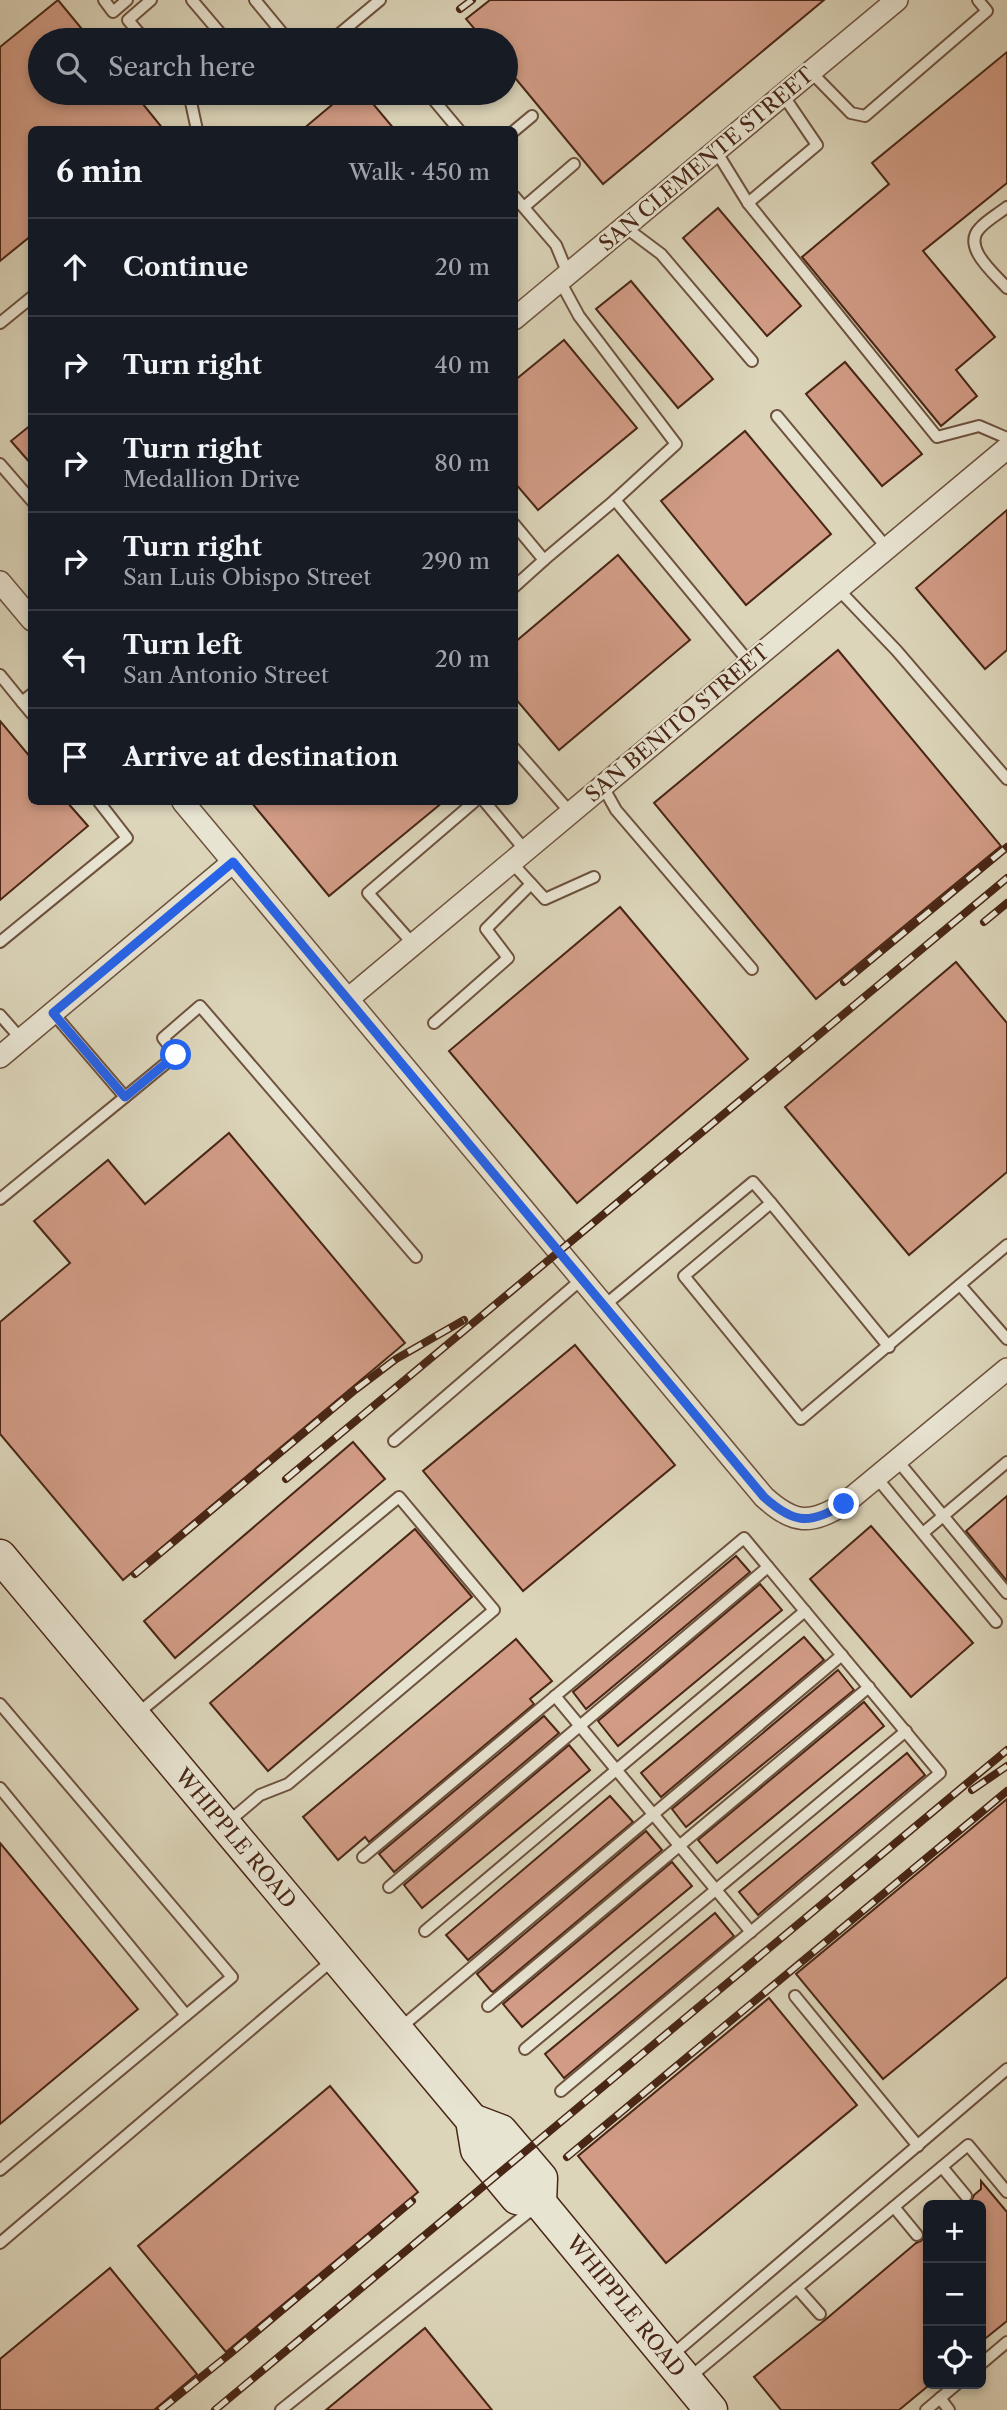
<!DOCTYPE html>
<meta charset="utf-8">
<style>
body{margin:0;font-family:"Libre Caslon Text",serif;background:#20242c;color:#f1f3f6}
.controls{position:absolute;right:21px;bottom:21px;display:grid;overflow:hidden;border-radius:10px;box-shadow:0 4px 10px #0003}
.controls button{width:63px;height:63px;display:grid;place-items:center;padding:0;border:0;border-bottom:2px solid #363941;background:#171b24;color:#f1f3f6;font:35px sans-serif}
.stop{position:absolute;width:21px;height:21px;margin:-16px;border:5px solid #2563eb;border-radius:50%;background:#fff}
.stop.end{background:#2563eb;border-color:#fff;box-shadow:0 2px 7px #0008}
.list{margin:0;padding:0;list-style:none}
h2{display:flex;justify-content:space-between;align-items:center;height:91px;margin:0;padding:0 28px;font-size:30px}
h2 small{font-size:23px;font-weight:400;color:#9ea1a6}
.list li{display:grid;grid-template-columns:46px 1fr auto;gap:21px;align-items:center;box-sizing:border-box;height:98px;padding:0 28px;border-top:2px solid #363941}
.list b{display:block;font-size:26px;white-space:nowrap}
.list p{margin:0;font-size:23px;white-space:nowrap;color:#9ea1a6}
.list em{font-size:23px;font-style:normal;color:#9ea1a6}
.icon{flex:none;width:38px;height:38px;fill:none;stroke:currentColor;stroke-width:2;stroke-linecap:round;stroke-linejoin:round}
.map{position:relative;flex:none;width:1007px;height:2410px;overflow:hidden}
.search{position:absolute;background:#171b24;box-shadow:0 4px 10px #0003;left:28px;top:28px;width:490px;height:77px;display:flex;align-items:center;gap:18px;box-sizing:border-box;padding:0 24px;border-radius:38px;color:#9ea1a6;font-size:26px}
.panel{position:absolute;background:#171b24;box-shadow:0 4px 10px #0003;left:28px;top:126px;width:490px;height:679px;border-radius:10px}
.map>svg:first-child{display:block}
.building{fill:#d19b85;stroke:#492615;stroke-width:2}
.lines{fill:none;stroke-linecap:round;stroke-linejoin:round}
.service-casing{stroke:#6e523e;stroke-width:14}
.minor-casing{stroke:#6e523e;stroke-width:24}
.secondary-casing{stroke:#492615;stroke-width:35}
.service{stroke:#e8e4d2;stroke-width:10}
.minor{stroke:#e8e4d2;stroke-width:21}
.secondary{stroke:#e8e4d2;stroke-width:32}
.rail-casing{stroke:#492615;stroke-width:8}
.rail{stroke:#e8e4d2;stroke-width:5;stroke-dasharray:16;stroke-linecap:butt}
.route{stroke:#2563eb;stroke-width:9}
.labels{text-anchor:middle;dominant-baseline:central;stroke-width:5;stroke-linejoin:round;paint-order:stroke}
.street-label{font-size:21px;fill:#492615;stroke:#e8e4d2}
</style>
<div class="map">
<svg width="1007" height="2410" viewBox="0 0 1007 2410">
<rect width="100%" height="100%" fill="#dcd5ba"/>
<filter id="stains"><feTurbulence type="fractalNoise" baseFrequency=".00286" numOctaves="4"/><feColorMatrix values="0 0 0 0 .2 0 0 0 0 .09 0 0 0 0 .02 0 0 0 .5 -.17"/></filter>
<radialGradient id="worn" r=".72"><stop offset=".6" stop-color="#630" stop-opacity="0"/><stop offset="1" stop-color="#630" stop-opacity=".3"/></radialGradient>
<g class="building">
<path d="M58 0 91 40H40V93H134L164 130H32V235L0 261V47Z"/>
<path d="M490 0H824L603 184 506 67V40H484L466 19Z"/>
<path d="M1007 52V183L923 251 995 337 956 370 977 396 941 426 802 257 889 184 872 163Z"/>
<path d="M346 93H364L395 130H302Z"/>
<path d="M718 208 801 306 767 336 683 238Z"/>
<path d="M631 281 713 379 678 408 596 309Z"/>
<path d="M564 340 637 428 538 510 514 482V381Z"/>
<path d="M845 362 922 454 882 486 806 394Z"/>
<path d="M32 424V465L11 441Z"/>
<path d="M745 431 831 534 746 605 661 501Z"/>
<path d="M1007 510V650L985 669 916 588Z"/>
<path d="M618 555 690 640 559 750 514 697V643Z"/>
<path d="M838 650 1001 846 816 999 654 803Z"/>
<path d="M0 721 32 759V802H67L88 826 0 900Z"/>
<path d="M251 802H443L329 896Z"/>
<path d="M620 907 748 1059 577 1203 449 1051Z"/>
<path d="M956 962 1007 1023V1172L909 1255 785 1107Z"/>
<path d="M229 1133 405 1343 123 1580 0 1434V1322L70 1263 34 1221 108 1160 145 1204Z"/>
<path d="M575 1345 675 1465 523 1591 423 1471Z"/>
<path d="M353 1442 385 1479 175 1658 144 1621Z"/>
<path d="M1007 1496V1581L966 1531Z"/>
<path d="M871 1526 973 1643 911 1697 810 1579Z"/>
<path d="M415 1529 472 1597 268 1771 210 1703Z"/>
<path d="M736 1556 750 1572 586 1709 573 1692Z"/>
<path d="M760 1584 782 1610 618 1746 598 1721Z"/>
<path d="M804 1637 824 1660 661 1797 641 1773Z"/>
<path d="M516 1639 552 1681 530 1699 534 1704 369 1842 365 1837 338 1860 303 1817Z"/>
<path d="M838 1670 854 1690 686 1827 672 1809Z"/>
<path d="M864 1702 884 1726 717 1863 698 1840Z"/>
<path d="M544 1716 559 1733 394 1872 379 1854Z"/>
<path d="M569 1745 590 1770 422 1908 404 1885Z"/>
<path d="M907 1753 925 1775 758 1915 739 1892Z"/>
<path d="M610 1796 633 1822 468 1960 446 1935Z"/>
<path d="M1007 1799V1977L883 2079 796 1974Z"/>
<path d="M646 1831 662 1850 493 1992 491 1991 477 1974Z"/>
<path d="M0 1843 138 2009 0 2124Z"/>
<path d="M672 1862 692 1886 522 2027 503 2004Z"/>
<path d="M715 1913 734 1936 564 2078 545 2054Z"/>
<path d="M769 1998 857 2105 666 2263 578 2156Z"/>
<path d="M330 2086 418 2192 226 2352 138 2246Z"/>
<path d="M981 2181 1007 2212V2321L981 2342V2205H961L971 2202 974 2195 981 2189Z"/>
<path d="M928 2232V2386L899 2410H781L754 2377 825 2320 916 2243 921 2241Z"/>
<path d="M110 2268 197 2374 154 2410H0V2359Z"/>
<path d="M425 2328 492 2410H326Z"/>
</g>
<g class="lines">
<g class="service-casing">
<g id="service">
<path d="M104 0 113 12 127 0"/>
<path d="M192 0 226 40"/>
<path d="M255 0 288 40"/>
<path d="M145 40 128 20 151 0"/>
<path d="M332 40 380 0"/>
<path d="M811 72 851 113 865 116 987 11 978 0"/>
<path d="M189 93 197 130"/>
<path d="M428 93 459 130"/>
<path d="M514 131 532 116"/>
<path d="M716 151 748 203 817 145 783 95"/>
<path d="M514 196 556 245 568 274"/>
<path d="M748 203 937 437 979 426 1007 438"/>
<path d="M524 207 574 164"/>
<path d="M1007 207C998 214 987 220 980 228 961 247 995 274 1007 288"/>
<path d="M625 227 661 254 752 361"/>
<path d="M560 281 579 316 676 444 615 500 749 662"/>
<path d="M0 323 32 297"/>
<path d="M777 416 887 548"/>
<path d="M0 464 32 501"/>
<path d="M514 524 544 560 615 500"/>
<path d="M514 587 544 560"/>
<path d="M838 589 897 651 1007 779"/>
<path d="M0 675 22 702 32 694"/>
<path d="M22 702 32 714"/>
<path d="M514 748 570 812"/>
<path d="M602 785 616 810 752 969"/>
<path d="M485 802 525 850"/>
<path d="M511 862 545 899 594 877"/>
<path d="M0 942 127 838 99 802"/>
<path d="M413 944 368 893 474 802"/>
<path d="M0 1015 21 1039"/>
<path d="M434 1023 508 958 486 929 531 884"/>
<path d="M125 1097 176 1055 163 1038 200 1006 416 1257"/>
<path d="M0 1199 125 1097 53 1013"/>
<path d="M960 1285 1007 1339"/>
<path d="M605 1305 753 1182 771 1203"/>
<path d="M889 1347 771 1203 684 1276 801 1419 1007 1245"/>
<path d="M394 1441 582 1279"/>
<path d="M897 1460 1007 1593"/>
<path d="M876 1477 996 1622"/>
<path d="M923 1533 1007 1462"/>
<path d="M555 1696 751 1932"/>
<path d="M0 1704 232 1977 0 2170"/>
<path d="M137 1714 399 1497 494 1610 288 1784 260 1795 227 1823"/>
<path d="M0 1788 186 2015"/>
<path d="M363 1857 744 1538 940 1773 561 2091"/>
<path d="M389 1887 768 1567"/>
<path d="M425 1931 805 1611"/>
<path d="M795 1996 918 2146"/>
<path d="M488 2006 869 1687"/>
<path d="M399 2029 842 1655"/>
<path d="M525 2049 906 1731"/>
<path d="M942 2167 966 2196"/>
<path d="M894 2207 917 2235"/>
<path d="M0 2243 334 1959"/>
<path d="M797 2288 820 2314"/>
<path d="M671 2356 1007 2069"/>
<path d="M981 2364 1007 2342"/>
<path d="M689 2378 968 2145 1007 2192"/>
<path d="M940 2398 949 2410"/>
<path d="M281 2410 535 2207"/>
<path d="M926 2410 957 2384"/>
</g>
</g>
<g class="minor-casing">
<g id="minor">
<path d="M514 319 897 0"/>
<path d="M0 582 32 620"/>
<path d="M183 802 764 1497C794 1524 810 1525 844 1504L1007 1369"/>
<path d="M348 999 1007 448"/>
<path d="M0 1057 233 862"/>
</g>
</g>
<g class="secondary-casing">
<g id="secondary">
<path d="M0 1556 472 2120 477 2150 517 2198 540 2203 711 2410"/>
<path d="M472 2120 501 2131 541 2178 540 2203"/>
</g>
</g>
<use href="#service" class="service"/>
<use href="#minor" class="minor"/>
<use href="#secondary" class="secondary"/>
<g class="rail-casing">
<g id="rail">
<path d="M460 9 472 0"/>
<path d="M984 922 1007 903"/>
<path d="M844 982 1007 847"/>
<path d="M286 1479 1007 878"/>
<path d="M135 1574 355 1390 396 1359 464 1320"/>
<path d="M972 1790 1007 1766"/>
<path d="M567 2157 1007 1791"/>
<path d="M160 2410 231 2353 412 2201"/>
<path d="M215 2410 1007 1750"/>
</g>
</g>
<use href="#rail" class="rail"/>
</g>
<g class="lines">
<path class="route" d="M176 1055 125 1097 53 1013 233 862 764 1497C794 1524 810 1525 844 1504"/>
</g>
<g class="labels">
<g class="street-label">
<text transform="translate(706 159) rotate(-40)">SAN CLEMENTE STREET</text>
<text transform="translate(677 723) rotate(-40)">SAN BENITO STREET</text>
<text transform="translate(236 1838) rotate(50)">WHIPPLE ROAD</text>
<text transform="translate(626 2306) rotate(51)">WHIPPLE ROAD</text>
</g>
</g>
<rect width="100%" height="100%" filter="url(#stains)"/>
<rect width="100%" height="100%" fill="url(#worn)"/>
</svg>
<div class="controls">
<button>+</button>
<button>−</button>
<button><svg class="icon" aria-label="locate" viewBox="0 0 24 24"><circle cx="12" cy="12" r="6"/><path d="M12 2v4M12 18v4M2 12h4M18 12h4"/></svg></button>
</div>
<div class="stop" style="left:176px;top:1055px"></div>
<div class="stop end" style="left:844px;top:1504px"></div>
<div class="search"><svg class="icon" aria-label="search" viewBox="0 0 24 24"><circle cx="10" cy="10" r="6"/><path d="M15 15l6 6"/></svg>Search here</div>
<section class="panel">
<h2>6 min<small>Walk · 450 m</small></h2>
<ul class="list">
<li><svg class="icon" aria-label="ahead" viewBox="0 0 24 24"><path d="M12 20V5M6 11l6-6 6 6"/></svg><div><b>Continue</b></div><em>20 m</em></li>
<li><svg class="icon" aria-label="right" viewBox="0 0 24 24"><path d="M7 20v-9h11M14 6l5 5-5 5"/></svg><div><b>Turn right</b></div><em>40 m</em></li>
<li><svg class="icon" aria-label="right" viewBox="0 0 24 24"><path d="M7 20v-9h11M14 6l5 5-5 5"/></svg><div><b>Turn right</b><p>Medallion Drive</p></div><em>80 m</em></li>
<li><svg class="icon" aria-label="right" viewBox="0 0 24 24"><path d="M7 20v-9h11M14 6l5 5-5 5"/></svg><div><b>Turn right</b><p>San Luis Obispo Street</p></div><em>290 m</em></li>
<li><svg class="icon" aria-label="left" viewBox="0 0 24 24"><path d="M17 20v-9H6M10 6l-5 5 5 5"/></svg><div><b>Turn left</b><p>San Antonio Street</p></div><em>20 m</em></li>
<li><svg class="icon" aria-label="arrive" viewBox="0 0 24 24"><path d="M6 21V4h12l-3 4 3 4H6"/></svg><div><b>Arrive at destination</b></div></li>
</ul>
</section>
</div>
